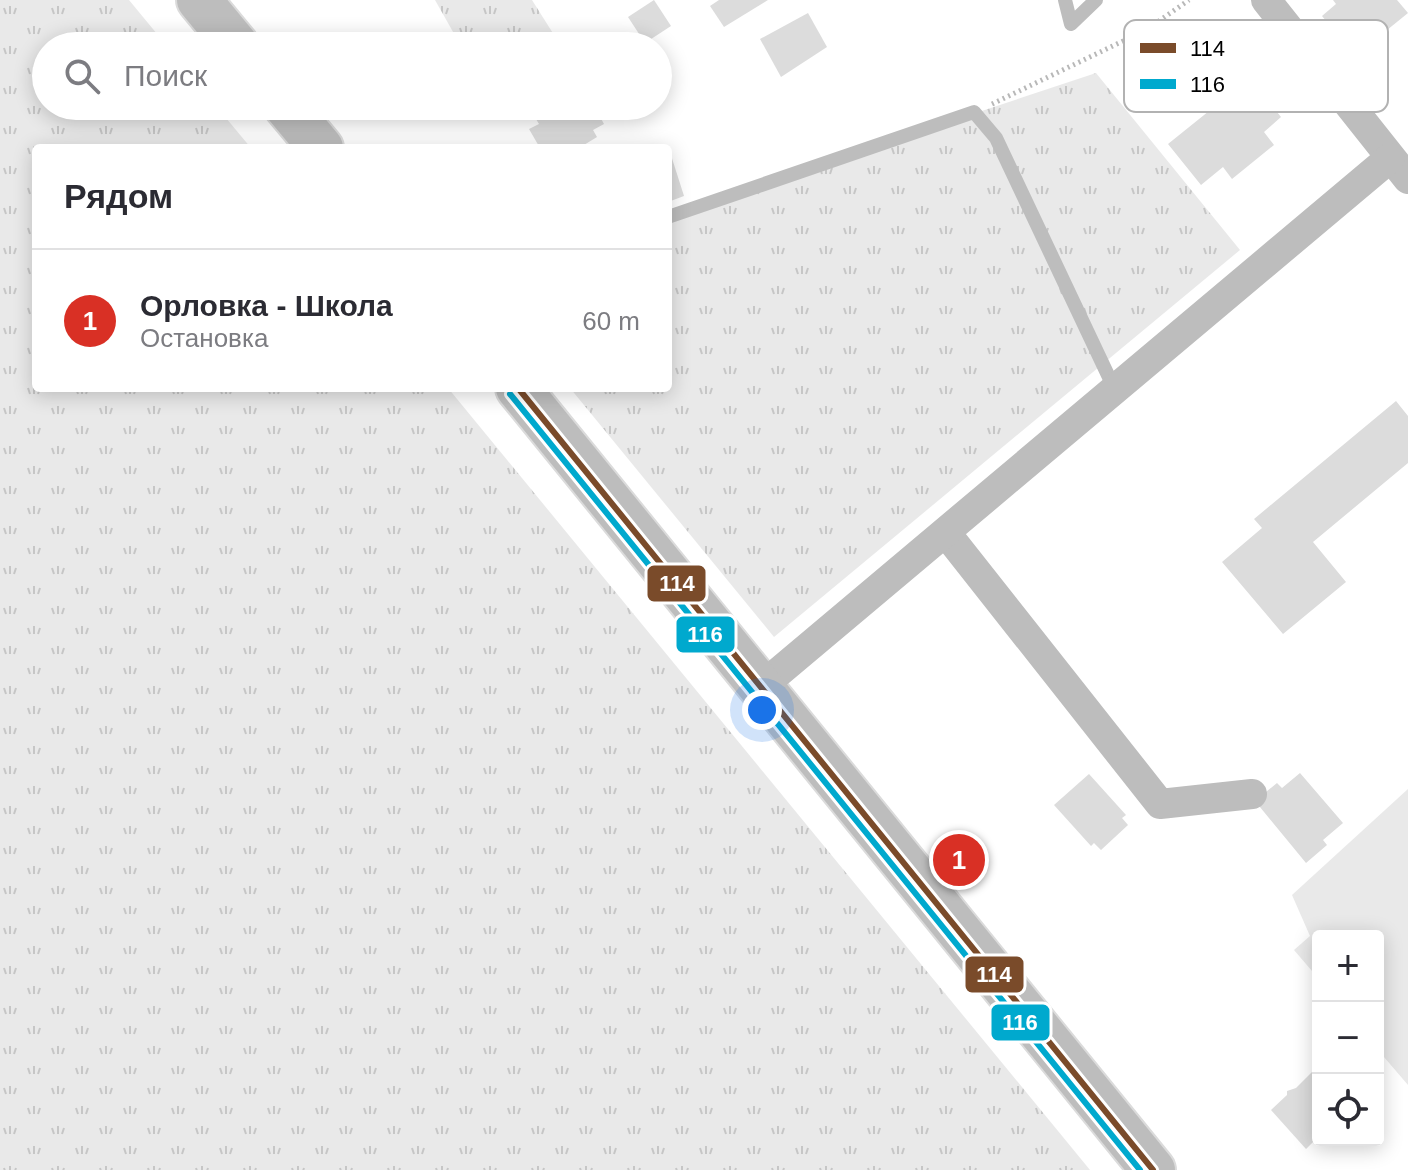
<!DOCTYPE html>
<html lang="ru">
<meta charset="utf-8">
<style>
body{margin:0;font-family:Arial,sans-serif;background:#f2f2f3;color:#2b2b33}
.controls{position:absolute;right:24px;bottom:24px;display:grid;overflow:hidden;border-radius:8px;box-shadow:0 4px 20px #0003}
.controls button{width:72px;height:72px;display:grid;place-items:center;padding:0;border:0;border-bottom:2px solid #e1e1e2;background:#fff;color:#2b2b33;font:40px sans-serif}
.you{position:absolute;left:762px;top:710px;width:28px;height:28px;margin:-20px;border:6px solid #fff;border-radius:50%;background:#1a73e8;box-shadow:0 0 0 12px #1a73e833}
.badge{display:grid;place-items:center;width:52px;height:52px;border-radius:50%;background:#d93025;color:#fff;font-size:26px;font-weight:700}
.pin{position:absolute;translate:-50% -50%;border:4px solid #fff;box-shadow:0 2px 8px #0006}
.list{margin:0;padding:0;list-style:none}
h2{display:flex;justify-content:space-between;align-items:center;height:104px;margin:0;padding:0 32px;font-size:34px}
h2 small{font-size:26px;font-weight:400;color:#7c7c81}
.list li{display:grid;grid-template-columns:52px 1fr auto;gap:24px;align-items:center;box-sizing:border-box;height:144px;padding:0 32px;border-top:2px solid #e1e1e2}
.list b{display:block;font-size:30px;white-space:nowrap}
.list p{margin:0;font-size:26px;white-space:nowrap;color:#7c7c81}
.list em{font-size:26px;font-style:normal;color:#7c7c81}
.icon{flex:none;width:44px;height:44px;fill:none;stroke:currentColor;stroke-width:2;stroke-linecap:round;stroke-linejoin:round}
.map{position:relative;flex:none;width:1408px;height:1170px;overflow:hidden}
.search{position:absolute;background:#fff;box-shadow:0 4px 20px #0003;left:32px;top:32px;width:640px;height:88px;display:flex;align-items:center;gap:20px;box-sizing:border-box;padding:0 28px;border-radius:44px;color:#7c7c81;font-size:30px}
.panel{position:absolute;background:#fff;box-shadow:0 4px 20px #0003;left:32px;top:144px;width:640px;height:248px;border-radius:8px}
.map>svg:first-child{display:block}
.grass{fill:url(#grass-tufts)}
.green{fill:#e9e9e9}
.building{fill:#dcdcdc}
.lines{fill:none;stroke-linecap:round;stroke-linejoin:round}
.primary-casing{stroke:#dbdbdb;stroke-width:48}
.path{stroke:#b8b8b8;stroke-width:5;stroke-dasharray:2 4;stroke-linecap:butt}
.lane{stroke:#bdbdbd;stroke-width:14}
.street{stroke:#bdbdbd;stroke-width:30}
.primary{stroke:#bdbdbd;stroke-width:44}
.bus-1-casing{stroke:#fff;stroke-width:12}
.bus-2-casing{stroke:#fff;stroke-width:12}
.bus-1{stroke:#7a4b2a;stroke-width:6}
.bus-2{stroke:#00a9ce;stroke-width:6}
.key{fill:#fff;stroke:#b2b2b2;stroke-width:2}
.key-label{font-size:22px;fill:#000}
.line-badge{stroke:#fff;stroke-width:3}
.badge-label{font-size:22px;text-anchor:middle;font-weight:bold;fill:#fff}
</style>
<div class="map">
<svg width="1408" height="1170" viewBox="0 0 1408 1170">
<defs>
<pattern id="grass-tufts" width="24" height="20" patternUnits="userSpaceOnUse" patternTransform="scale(2)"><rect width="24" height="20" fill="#e9e9e9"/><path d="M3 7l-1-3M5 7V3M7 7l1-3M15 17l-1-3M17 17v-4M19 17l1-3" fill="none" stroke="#c6c6c6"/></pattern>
</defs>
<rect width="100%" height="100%" fill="#fff"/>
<g class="grass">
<path d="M0 0H129L167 46H46V106H216L251 148H36V388H448L1090 1170H0Z"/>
<path d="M435 0H532L561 46H461Z"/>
<path d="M1096 73 1240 250 774 637 570 388H668V215Z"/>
</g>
<path class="green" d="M1408 789V1085L1378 1050V936H1318V978L1294 950 1310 936 1292 895Z"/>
<g class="building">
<path d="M654 0 671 26 645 43 628 17Z"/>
<path d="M719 0H768L724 27 710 6Z"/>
<path d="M1333 0H1397L1408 13 1355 56 1322 16 1336 4Z"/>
<path d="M808 13 827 47 781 77 760 39Z"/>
<path d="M1250 78 1281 117 1264 132 1274 145 1232 179 1223 167 1201 185 1168 144Z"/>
<path d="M547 106H594L604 124 593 130 597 137 579 148H540L529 129 539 124 533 114Z"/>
<path d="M669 149 684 196 668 202V150Z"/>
<path d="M1396 401 1408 416V463L1313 542 1346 582 1283 634 1222 562 1262 528 1254 519Z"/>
<path d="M1300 773 1343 823 1323 840 1327 845 1306 863 1255 801 1277 783 1282 788Z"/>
<path d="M1089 774 1126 815 1122 818 1128 825 1101 850 1094 843 1091 846 1054 805Z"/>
<path d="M1312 1072 1318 1080V1137L1306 1149 1271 1110 1287 1095V1091L1296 1088Z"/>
</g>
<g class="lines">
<g class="primary-casing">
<g id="primary">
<path d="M199 0 237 46"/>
<path d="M286 106 321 148"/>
<path d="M518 388 1153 1170"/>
</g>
</g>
<path class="path" d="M992 104 1146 30 1189 0"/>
<g class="lane">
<path d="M1065 0 1071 24 1096 0"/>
<path d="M668 217 974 112 996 138 1115 390"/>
</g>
<g class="street">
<path d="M1266 0 1408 179"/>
<path d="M946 533 1160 804 1252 794"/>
<path d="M762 686 1390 158"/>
</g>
<use href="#primary" class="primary"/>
<g class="bus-1-casing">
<path id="bus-1" d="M518 388 1153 1170"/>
</g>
<g class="bus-2-casing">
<path id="bus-2" d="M510 394 1140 1170"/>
</g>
<use href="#bus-1" class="bus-1"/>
<use href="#bus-2" class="bus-2"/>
</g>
<rect x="1124" y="20" width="264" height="92" rx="12" class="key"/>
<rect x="1140" y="43" width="36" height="10" fill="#7a4b2a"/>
<rect x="1140" y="79" width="36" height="10" fill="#00a9ce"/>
<g class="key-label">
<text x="1190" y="56">114</text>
<text x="1190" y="92">116</text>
</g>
<g class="line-badge">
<rect x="646" y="564" width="61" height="39" rx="8" fill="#7a4b2a"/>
<rect x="675" y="615" width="61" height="39" rx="8" fill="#00a9ce"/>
<rect x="964" y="955" width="61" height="39" rx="8" fill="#7a4b2a"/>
<rect x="990" y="1003" width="61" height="39" rx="8" fill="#00a9ce"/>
</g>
<g class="badge-label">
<text x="677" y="591">114</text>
<text x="705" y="642">116</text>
<text x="994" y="982">114</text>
<text x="1020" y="1030">116</text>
</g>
</svg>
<div class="controls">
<button>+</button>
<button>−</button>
<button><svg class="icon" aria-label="locate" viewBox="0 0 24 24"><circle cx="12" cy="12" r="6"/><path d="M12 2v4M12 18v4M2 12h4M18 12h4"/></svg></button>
</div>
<div class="you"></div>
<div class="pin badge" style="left:959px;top:860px">1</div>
<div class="search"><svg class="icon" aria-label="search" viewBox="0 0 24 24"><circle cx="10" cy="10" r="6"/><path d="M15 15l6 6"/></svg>Поиск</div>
<section class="panel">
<h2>Рядом<small></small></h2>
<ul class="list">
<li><span class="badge">1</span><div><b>Орловка - Школа</b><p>Остановка</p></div><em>60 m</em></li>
</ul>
</section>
</div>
